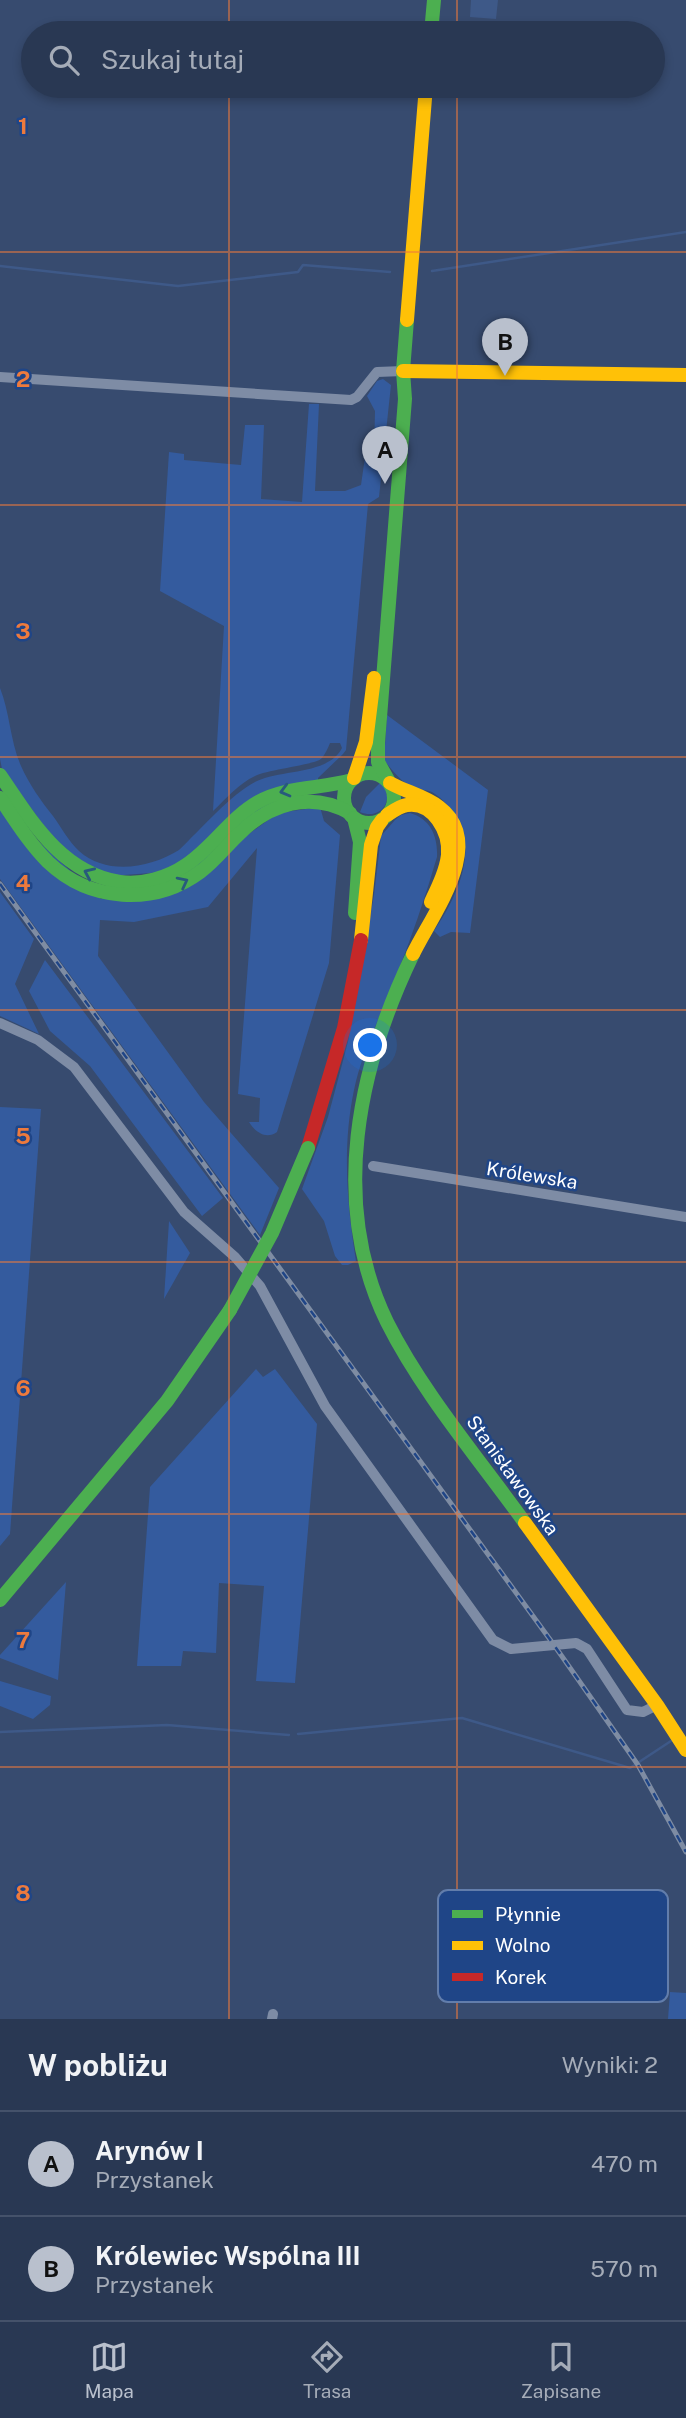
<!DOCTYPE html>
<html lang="pl">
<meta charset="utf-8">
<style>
body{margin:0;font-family:"Public Sans",sans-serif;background:#35435d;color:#f1f3f6}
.you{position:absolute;left:371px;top:1046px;width:24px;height:24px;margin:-18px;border:5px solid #fff;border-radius:50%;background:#1a73e8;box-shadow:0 0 0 10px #1a73e833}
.badge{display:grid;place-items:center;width:46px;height:46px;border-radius:50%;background:#b9c0cd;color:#111;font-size:23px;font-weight:700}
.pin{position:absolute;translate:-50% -58px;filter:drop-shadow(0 2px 4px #0008)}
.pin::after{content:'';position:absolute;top:37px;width:24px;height:21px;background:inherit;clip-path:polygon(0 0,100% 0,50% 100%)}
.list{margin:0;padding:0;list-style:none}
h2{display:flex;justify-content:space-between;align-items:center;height:91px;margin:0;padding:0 28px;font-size:30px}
h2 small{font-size:23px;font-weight:400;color:#a5acb8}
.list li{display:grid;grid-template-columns:46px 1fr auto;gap:21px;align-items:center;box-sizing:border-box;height:105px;padding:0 28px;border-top:2px solid #45526a}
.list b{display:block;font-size:26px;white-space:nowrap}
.list p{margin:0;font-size:23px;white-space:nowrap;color:#a5acb8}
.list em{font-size:23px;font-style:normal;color:#a5acb8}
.icon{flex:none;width:38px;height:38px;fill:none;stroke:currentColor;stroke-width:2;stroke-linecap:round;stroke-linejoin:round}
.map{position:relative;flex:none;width:686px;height:2019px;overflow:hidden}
.search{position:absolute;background:#293853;box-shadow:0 4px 10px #0003;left:21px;right:21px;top:21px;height:77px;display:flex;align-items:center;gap:18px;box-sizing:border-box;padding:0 24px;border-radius:38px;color:#a5acb8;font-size:26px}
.sheet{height:301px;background:#293853}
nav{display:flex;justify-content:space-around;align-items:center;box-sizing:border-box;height:98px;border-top:2px solid #45526a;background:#293853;font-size:19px;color:#a5acb8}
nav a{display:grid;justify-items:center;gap:4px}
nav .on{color:#b9c0cd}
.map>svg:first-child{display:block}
.green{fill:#345b9e}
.water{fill:#3e5988}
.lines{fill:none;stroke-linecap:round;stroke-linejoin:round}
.stream{stroke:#3e5988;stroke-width:2.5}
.street{stroke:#7e8ca5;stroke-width:10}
.fast{stroke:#4caf50;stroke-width:14}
.slow{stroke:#ffc107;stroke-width:14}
.jam{stroke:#c62828;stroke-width:14}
.rail-casing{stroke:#7e8ca3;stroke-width:5}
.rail{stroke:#1f4587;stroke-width:2.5;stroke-dasharray:8;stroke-linecap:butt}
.fast-bridge{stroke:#4caf50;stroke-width:14}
.oneway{stroke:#285a7c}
.grid{fill:none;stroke:#ed7a3d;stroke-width:2;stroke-opacity:0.55}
.labels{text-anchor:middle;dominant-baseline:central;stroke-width:5;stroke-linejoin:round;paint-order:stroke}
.street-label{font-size:19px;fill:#fff;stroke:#1f4587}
.key{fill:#1f4587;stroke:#627dab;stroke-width:2}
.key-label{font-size:19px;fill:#fff}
.grid-label{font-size:23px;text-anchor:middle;font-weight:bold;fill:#ed7a3d;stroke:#1f4587;stroke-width:5;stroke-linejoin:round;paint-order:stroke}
</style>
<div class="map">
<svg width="686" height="2019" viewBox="0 0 686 2019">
<rect width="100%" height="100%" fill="#374b6f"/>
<g class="green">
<path d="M383 379 391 385 379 497 368 504 346 750 343 754 318 778V782L204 846 165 872 110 876 65 854 2 769 0 759V688C10 713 10 741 21 766 29 784 41 801 53 816 61 827 69 842 79 851 107 876 150 868 179 850 200 830 233 792 257 781 283 769 328 775 342 748L340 743H330C328 748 325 754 322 758 316 765 269 769 255 776 238 784 226 799 213 811L224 626 160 591 169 452 184 454V460L241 465 245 425H264L261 499 302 502 309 404H319L315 491H345L361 485 365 457 374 455 375 411 367 396 377 381Z"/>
<path d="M387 715 488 790 470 933 451 932 440 937 434 931C457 897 481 848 452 810 447 804 439 796 432 792 427 790 421 790 416 788 402 784 393 771 384 760Z"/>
<path d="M381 782C396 799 381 821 360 812L366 797Z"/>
<path d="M0 806 101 899 239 841 278 813 320 807 324 821 340 835 329 963 277 1132C266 1140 255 1132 249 1122H259L260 1098 238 1094 257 848 208 907 134 922 100 920 98 956 204 1102 279 1188 260 1235 0 879Z"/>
<path d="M410 813C431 819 438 837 437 857 425 898 411 939 395 979 381 1015 362 1051 354 1090 342 1147 347 1204 356 1261L348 1265H342L335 1256 324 1221 302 1189 328 1117 348 1042 374 895 381 836 395 820 401 815Z"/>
<path d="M0 892 34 939 15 984 39 1034 0 1016Z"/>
<path d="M45 960 223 1198 202 1216 90 1066 50 1031 29 991Z"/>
<path d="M0 1107 41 1109 10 1534 0 1546Z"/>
<path d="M169 1221 190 1253 164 1299Z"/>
<path d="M256 1369 263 1377 275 1369 317 1424 295 1683 256 1681 264 1586 219 1583 216 1653 183 1651 181 1666H137L150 1487Z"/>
<path d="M66 1582 58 1680 0 1658V1655Z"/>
<path d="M0 1681 51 1696 50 1705 33 1719 0 1706Z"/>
<path d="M670 1992 686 1993V2019H668Z"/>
</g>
<path class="water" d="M471 0H498L496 19 470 17Z"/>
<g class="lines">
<g class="stream">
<path d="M0 266 178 286 298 272 303 265 390 272"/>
<path d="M432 271 686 232"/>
<path d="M0 1732 167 1725 289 1735"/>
<path d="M298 1734 462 1718 630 1768 674 1739"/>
</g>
<g class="street">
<path d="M0 377 351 400 357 397 377 372 403 371"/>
<path d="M0 1023 38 1040 74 1067 184 1212 235 1257 260 1286 325 1406 493 1640 511 1649 576 1643 587 1649 627 1710 643 1712 657 1705"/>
<path d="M373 1166 686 1217"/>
<path d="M272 2019 273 2014"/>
</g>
<g class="fast">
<path d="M431 33 434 0"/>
<circle cx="369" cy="798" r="25"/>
<path d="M0 775C31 820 61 873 120 882 142 885 167 878 186 865 213 847 230 818 258 802 287 786 321 789 352 780"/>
<path d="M388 780 378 762V743L405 399 403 371 407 320"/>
<path d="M0 798C15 820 29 843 48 862 90 902 154 906 200 872 215 861 226 846 239 834 270 803 311 791 350 813"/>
<path d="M354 818 360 842 355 913"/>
<path d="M413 954C358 1068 329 1203 387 1322 422 1392 479 1459 525 1523"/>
<path d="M0 1600 167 1401 230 1310"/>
</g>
<g class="slow">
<path d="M407 320 426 86"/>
<path d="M403 371 686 375"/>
<path d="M354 778 366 742 374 678"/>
<path d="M390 783C406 792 425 796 439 807 488 844 431 916 413 954"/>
<path d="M387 815C393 811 400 806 407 805 433 801 450 832 448 855 446 871 438 887 431 902"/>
<path d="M361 940 371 845 377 827 382 820"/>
<path d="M525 1523 657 1705 686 1750"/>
</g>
<path class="jam" d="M308 1148 344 1028 361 940"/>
<g class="rail-casing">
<path id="rail" d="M0 884 554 1645 638 1765 686 1852"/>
</g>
<use href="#rail" class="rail"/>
<path class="fast-bridge" d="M230 1310 272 1233 308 1148"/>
</g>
<defs><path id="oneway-chevron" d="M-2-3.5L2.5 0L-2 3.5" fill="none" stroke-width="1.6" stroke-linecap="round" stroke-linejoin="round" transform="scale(1.75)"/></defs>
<g class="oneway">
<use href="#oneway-chevron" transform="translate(285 791) rotate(165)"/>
<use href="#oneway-chevron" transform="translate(89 873) rotate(-156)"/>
<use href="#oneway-chevron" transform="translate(183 882) rotate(-27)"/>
</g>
<path class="grid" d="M229 0V33M457 0V33M229 86V2019M457 86V2019M0 252H686M0 505H686M0 757H686M0 1010H686M0 1262H686M0 1514H686M0 1767H686"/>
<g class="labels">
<g class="street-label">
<text transform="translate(532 1175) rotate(9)">Królewska</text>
<text transform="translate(513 1475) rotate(54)">Stanisławowska</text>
</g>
</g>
<rect x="438" y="1890" width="230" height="112" rx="10" class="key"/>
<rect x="452" y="1910" width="31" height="8" fill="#4caf50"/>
<rect x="452" y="1941" width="31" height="9" fill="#ffc107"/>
<rect x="452" y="1973" width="31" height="8" fill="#c62828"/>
<g class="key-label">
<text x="495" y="1921">Płynnie</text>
<text x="495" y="1952">Wolno</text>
<text x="495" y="1984">Korek</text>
</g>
<g class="grid-label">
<text x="23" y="134">1</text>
<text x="23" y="387">2</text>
<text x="23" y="639">3</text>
<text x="23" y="891">4</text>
<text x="23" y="1144">5</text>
<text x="23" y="1396">6</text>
<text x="23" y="1648">7</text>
<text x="23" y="1901">8</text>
</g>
</svg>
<div class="you"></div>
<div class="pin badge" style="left:385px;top:484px">A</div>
<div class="pin badge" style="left:505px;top:376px">B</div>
<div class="search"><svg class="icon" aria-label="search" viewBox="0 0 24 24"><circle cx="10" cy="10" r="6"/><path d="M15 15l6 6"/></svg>Szukaj tutaj</div>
</div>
<section class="sheet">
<h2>W pobliżu<small>Wyniki: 2</small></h2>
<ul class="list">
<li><span class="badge">A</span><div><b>Arynów I</b><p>Przystanek</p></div><em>470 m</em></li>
<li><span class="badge">B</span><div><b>Królewiec Wspólna III</b><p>Przystanek</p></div><em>570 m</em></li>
</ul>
</section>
<nav>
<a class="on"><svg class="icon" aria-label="map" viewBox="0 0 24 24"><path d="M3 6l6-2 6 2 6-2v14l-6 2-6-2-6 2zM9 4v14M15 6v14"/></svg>Mapa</a>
<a><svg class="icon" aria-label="directions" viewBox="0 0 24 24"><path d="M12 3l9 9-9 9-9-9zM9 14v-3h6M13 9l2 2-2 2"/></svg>Trasa</a>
<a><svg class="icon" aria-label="saved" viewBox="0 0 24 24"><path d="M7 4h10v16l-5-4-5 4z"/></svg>Zapisane</a>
</nav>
